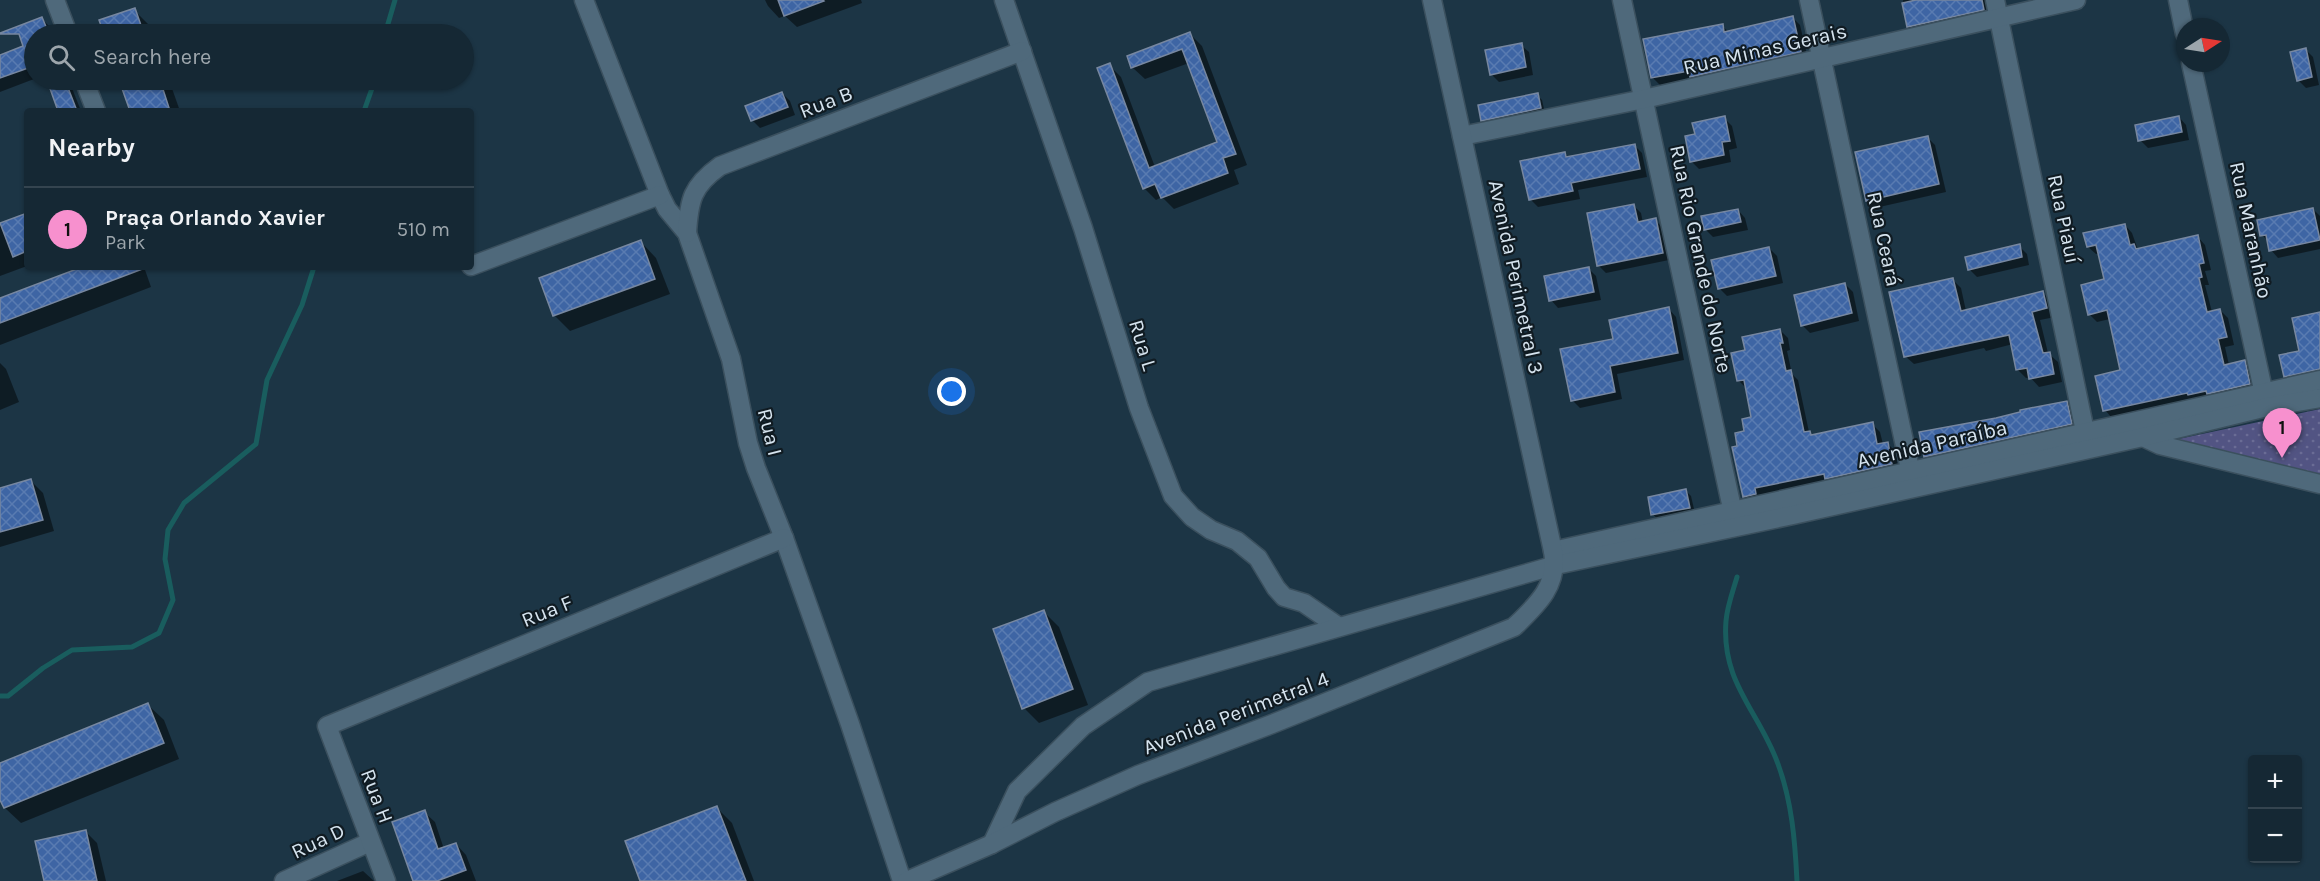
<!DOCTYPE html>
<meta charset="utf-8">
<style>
body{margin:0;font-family:Karla,sans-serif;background:#223440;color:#f1f3f6}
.controls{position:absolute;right:18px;bottom:18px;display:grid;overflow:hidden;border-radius:6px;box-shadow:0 2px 4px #0004}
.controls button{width:54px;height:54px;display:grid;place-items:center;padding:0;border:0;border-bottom:2px solid #34444f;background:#152834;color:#f1f3f6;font:30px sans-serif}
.compass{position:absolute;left:2176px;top:18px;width:54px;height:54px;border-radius:50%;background:#152834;box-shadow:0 2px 4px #0004;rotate:78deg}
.you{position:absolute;left:952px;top:392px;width:21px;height:21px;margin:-15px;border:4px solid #fff;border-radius:50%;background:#1a73e8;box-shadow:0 0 0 9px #1a73e833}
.badge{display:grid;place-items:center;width:39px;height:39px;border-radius:50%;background:#f790ce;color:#111;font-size:20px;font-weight:700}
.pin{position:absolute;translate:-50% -50px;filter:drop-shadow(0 2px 3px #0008)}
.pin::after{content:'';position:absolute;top:32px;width:21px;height:18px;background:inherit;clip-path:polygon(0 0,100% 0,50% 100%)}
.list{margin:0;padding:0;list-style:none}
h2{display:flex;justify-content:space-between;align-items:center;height:78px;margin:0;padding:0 24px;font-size:26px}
h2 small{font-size:20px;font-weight:400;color:#9da6ac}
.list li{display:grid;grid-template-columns:39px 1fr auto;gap:18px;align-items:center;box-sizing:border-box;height:84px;padding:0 24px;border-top:2px solid #34444f}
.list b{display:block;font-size:22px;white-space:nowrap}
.list p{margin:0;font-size:20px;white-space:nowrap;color:#9da6ac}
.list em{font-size:20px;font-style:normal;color:#9da6ac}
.icon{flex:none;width:33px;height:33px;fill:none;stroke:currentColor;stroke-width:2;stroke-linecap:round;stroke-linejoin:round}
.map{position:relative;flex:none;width:2320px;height:881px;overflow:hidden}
.search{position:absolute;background:#152834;box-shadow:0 2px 4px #0004;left:24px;top:24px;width:450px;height:66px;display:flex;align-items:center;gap:15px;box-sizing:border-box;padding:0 21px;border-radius:33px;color:#9da6ac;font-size:22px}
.panel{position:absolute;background:#152834;box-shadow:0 2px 4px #0004;left:24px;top:108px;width:450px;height:162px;border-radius:6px}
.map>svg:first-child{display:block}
.park{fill:url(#park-dots)}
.shadow{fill:#0007}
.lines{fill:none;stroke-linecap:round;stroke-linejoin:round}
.stream{stroke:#195d5e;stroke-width:5}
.building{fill:url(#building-cross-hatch);stroke:#7787a0;stroke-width:1.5}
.minor-casing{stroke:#3b505e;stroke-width:21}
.minor{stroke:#4f697b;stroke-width:18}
.labels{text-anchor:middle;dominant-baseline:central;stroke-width:4.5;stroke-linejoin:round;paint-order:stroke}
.street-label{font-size:21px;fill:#d6e4ef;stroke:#101b22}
</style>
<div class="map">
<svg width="2320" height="881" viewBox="0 0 2320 881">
<defs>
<pattern id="park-dots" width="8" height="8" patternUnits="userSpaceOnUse" patternTransform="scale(1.5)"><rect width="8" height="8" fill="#525483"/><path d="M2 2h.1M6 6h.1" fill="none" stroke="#6a6c95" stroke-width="1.8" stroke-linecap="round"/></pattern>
<pattern id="building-cross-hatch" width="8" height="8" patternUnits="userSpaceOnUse" patternTransform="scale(1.5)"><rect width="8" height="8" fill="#3e65a4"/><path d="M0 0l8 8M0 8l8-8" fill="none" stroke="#597bb1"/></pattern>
</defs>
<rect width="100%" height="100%" fill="#1c3545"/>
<path class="park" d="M2320 409V476L2169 441Z"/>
<g class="shadow">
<path d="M765 0H861L862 3 797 27 785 16 779 18 768 6Z"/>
<path d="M1903 0H1987L1991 17 1916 34 1908 27Z"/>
<path d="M134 10 150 26 153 34H105L101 21Z"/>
<path d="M1792 17 1800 25 1808 59 1660 85 1653 78 1722 26 1729 32Z"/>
<path d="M42 19 52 29 54 34H34V79L0 92V56L25 47Z"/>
<path d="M1190 34 1202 46 1247 165 1234 170 1239 184 1174 209 1162 197 1156 200 1144 188 1109 65 1121 77 1155 167 1219 143 1189 63 1145 79 1133 68 1129 57Z"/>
<path d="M1521 45 1529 52 1533 75 1499 82 1491 74Z"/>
<path d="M2306 50 2313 57 2319 85 2306 88 2298 80Z"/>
<path d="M51 80H67L70 83 81 111H61L49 81Z"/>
<path d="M121 80H169L180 111H132Z"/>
<path d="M782 93 790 101 795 115 760 128 752 120Z"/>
<path d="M1537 95 1542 100 1545 113 1488 125 1483 120Z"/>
<path d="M2179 117 2186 125 2189 140 2148 148 2140 140Z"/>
<path d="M1724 118 1732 126 1737 148 1729 150 1731 162 1699 169 1691 161 1696 135Z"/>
<path d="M1927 137 1935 145 1946 192 1875 208 1867 200Z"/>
<path d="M1634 145 1642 153 1647 177 1578 190 1580 199 1538 207 1530 199 1564 153 1569 158Z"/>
<path d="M1633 205 1641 213 1643 223 1655 220 1662 227 1669 260 1606 273 1599 266Z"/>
<path d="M2313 209 2320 216V249L2278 258 2271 250 2269 242 2262 235Z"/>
<path d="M1738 210 1745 218 1748 230 1713 237 1705 229Z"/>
<path d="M27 214V266L0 276V224Z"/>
<path d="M2125 225 2132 233 2138 250 2198 237 2205 245 2211 270 2205 271 2209 285H2205L2212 312 2220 310 2228 318 2234 345 2225 347 2229 365 2245 362 2252 370 2257 392 2112 418 2105 410 2122 371 2110 319 2097 322 2089 314 2106 280 2099 254H2096L2088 247Z"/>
<path d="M641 242 656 258 670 294 570 331 554 315Z"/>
<path d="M2019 246 2027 254 2029 265 1977 277 1969 269Z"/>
<path d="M1769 248 1777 256 1783 283 1727 296 1719 288Z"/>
<path d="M86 267H144L151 287 0 345V300Z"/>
<path d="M1588 268 1596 276 1601 300 1558 308 1551 300Z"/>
<path d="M1953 280 1961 288 1966 311 2043 293 2051 301 2055 317 2040 320 2048 353 2058 362 2062 382 2039 387 2030 377 2026 378 2017 369 2013 344 1986 351 1984 348 1914 364 1905 356Z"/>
<path d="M1845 284 1853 292 1859 321 1810 333 1802 325Z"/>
<path d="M1669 309 1676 317 1684 360 1617 374 1622 399 1580 408 1572 400 1614 340Z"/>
<path d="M2320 313V375L2291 381 2285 376 2301 352Z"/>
<path d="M1780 330 1788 338 1790 350 1787 351 1792 374 1798 380 1809 432 1813 437 1872 424 1880 432 1883 444 1887 443 1895 451 1899 471 1830 481 1762 495 1763 502 1752 504 1744 496 1739 447 1753 418 1746 388 1738 380 1747 351Z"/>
<path d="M0 363 6 369 19 402 0 410Z"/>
<path d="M2067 402 2074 410 2079 431 1933 464 1925 456 1996 419Z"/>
<path d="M31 481 43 493 54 531 0 547V489Z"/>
<path d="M1685 490 1691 496 1695 513 1658 520 1653 514Z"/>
<path d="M1043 611 1059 627 1088 705 1039 723 1024 708Z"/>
<path d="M148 705 164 720 179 759 21 823 5 808 0 796V765Z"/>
<path d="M716 807 732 823 754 881H642Z"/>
<path d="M424 812 435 822 444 849 456 844 466 855 476 881H415Z"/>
<path d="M85 831 97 843 106 881H45Z"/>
<path d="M363 871 374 881H337Z"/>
</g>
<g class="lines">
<g class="stream">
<path d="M385 34 395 0"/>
<path d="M364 111 375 80"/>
<path d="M1737 577C1733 591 1727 607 1726 621 1721 683 1759 711 1778 764 1792 802 1795 841 1797 881"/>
<path d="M0 696H8L43 668 72 650 132 647 159 633 173 600 165 559 168 530 184 503 256 444 267 380 302 305 314 267"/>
</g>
</g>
<g class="building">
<path d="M778 0H823L824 1 784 16Z"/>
<path d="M1916 0H1982L1984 10 1907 27 1902 3Z"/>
<path d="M135 8 144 34H104L99 20Z"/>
<path d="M1793 16 1801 52 1690 77 1689 71 1651 78 1643 39 1723 24 1724 32Z"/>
<path d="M42 17 49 34H34V72L25 50 31 67 0 78V55L23 46 19 34H0V33Z"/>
<path d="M1190 32 1236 154 1223 158 1228 173 1161 198 1155 184 1143 189 1097 68 1110 63 1149 168 1217 142 1182 49 1131 68 1127 56Z"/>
<path d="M1522 43 1526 67 1490 75 1485 50Z"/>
<path d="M2306 48 2312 77 2297 81 2290 52Z"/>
<path d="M47 80H65L77 111H58Z"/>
<path d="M119 80H160L170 111H130Z"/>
<path d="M782 92 788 107 751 121 745 106Z"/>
<path d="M1538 93 1541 108 1481 121 1478 105Z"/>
<path d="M1725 116 1730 141 1722 142 1724 155 1690 162 1685 136 1695 134 1692 123Z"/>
<path d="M2179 116 2182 132 2138 141 2135 125Z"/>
<path d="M1928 136 1939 184 1866 201 1855 152Z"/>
<path d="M1635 144 1640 169 1571 183 1573 191 1529 200 1520 161 1565 152 1566 157Z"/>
<path d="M1634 204 1638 222 1656 218 1663 253 1597 266 1587 213Z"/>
<path d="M2313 208 2320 240 2269 251 2266 235 2260 236 2257 220Z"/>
<path d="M1738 209 1741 222 1704 230 1701 216Z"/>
<path d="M27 213V251L13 257 0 223Z"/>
<path d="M2125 224 2130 245 2134 244 2136 249 2198 235 2204 263 2199 264 2202 277 2199 278 2207 312 2220 309 2227 337 2218 339 2224 365 2245 360 2250 384 2207 394 2206 391 2188 395 2187 393 2103 411 2095 376 2120 370 2107 310 2088 315 2081 285 2104 279 2096 245 2087 247 2083 233Z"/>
<path d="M641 240 655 279 553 316 539 278Z"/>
<path d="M2020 244 2022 257 1968 270 1965 257Z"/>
<path d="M1769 247 1776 276 1718 289 1711 260Z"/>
<path d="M82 267 145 268 0 323V298Z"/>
<path d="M1589 267 1594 292 1549 301 1544 276Z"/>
<path d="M1953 278 1961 311 2043 291 2047 308 2032 312 2043 353 2050 352 2054 374 2029 379 2027 368 2016 370 2009 335 1904 357 1889 292Z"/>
<path d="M1845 283 1852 313 1801 326 1794 295Z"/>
<path d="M1669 307 1678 353 1610 366 1615 392 1571 401 1560 349 1613 339 1609 320Z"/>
<path d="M2320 312V369L2284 377 2279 355 2299 351 2292 318Z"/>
<path d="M1780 329 1783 343H1780L1786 371 1791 370 1804 432 1810 431 1811 435 1873 422 1877 444 1888 442 1892 464 1825 479 1824 474 1755 488 1756 494 1743 497 1732 447 1737 446 1735 433 1744 431 1742 419 1751 417 1744 380 1737 381 1731 353 1745 350 1742 337Z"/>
<path d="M2067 401 2072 424 1924 457 1919 432 1996 418 2020 412V410Z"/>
<path d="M31 479 43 520 0 532V488Z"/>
<path d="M1686 489 1690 508 1651 515 1648 497Z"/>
<path d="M1044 610 1073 689 1022 709 993 629Z"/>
<path d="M148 703 164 743 4 808 0 800V763Z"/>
<path d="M717 806 746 881H640L625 841Z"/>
<path d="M425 810 438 849 456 843 466 870 437 881H413L392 822Z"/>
<path d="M86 830 97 881H44L35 841Z"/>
</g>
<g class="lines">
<g class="minor-casing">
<g id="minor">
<path d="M55 0 68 34"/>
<path d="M584 0 660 195 667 209 687 233 731 359 748 443 756 468 784 538 850 724 902 881"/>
<path d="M1004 0 1083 228 1139 408 1173 496 1192 517 1211 530 1237 541 1258 558 1276 588 1284 597 1304 603 1339 627"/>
<path d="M1622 0 1735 522"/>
<path d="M1809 0 1913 483"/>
<path d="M1995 0 2087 441"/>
<path d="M2178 0 2185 34"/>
<path d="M2191 63 2266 403"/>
<path d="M84 80 96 111"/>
<path d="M1462 136 1644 99 2076 0"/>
<path d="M687 233C689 200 692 186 720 166L1022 51"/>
<path d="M471 266 660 195"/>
<path d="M2143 437 2160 445 2320 484"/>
<path d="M1553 551 2320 380"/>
<path d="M992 844 1017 791 1083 726 1148 682 1556 565 1793 515 2143 437 2267 407 2320 398"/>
<path d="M284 881 370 842"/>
<path d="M386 881 327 726 784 538"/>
<path d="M907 881 992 844 1055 812 1138 775 1272 724 1514 627C1537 605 1559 585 1553 551L1432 0"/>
</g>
</g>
<use href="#minor" class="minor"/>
</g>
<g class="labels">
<g class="street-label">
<text transform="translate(1765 49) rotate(-13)">Rua Minas Gerais</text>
<text transform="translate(826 102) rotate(-21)">Rua B</text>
<text transform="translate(2064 219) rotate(78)">Rua Piauí</text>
<text transform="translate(2251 230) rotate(78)">Rua Maranhão</text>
<text transform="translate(1884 239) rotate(78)">Rua Ceará</text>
<text transform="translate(1701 259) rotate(78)">Rua Rio Grande do Norte</text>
<text transform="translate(1516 277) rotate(78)">Avenida Perimetral 3</text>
<text transform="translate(1143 345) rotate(73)">Rua L</text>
<text transform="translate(770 432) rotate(76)">Rua I</text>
<text transform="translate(1932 444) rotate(-13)">Avenida Paraíba</text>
<text transform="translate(547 611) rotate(-22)">Rua F</text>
<text transform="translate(1236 713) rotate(-21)">Avenida Perimetral 4</text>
<text transform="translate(377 796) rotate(69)">Rua H</text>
<text transform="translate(318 841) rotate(-25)">Rua D</text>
</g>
</g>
</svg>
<div class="controls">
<button>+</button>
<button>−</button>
</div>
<svg class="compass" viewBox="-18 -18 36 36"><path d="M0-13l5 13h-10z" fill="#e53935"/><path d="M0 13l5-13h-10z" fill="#9da6ac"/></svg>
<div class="you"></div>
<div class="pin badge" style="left:2282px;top:458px">1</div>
<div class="search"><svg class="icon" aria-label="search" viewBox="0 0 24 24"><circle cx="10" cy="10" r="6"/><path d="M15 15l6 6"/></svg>Search here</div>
<section class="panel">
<h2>Nearby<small></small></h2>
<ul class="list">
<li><span class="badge">1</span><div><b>Praça Orlando Xavier</b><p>Park</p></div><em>510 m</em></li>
</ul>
</section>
</div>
